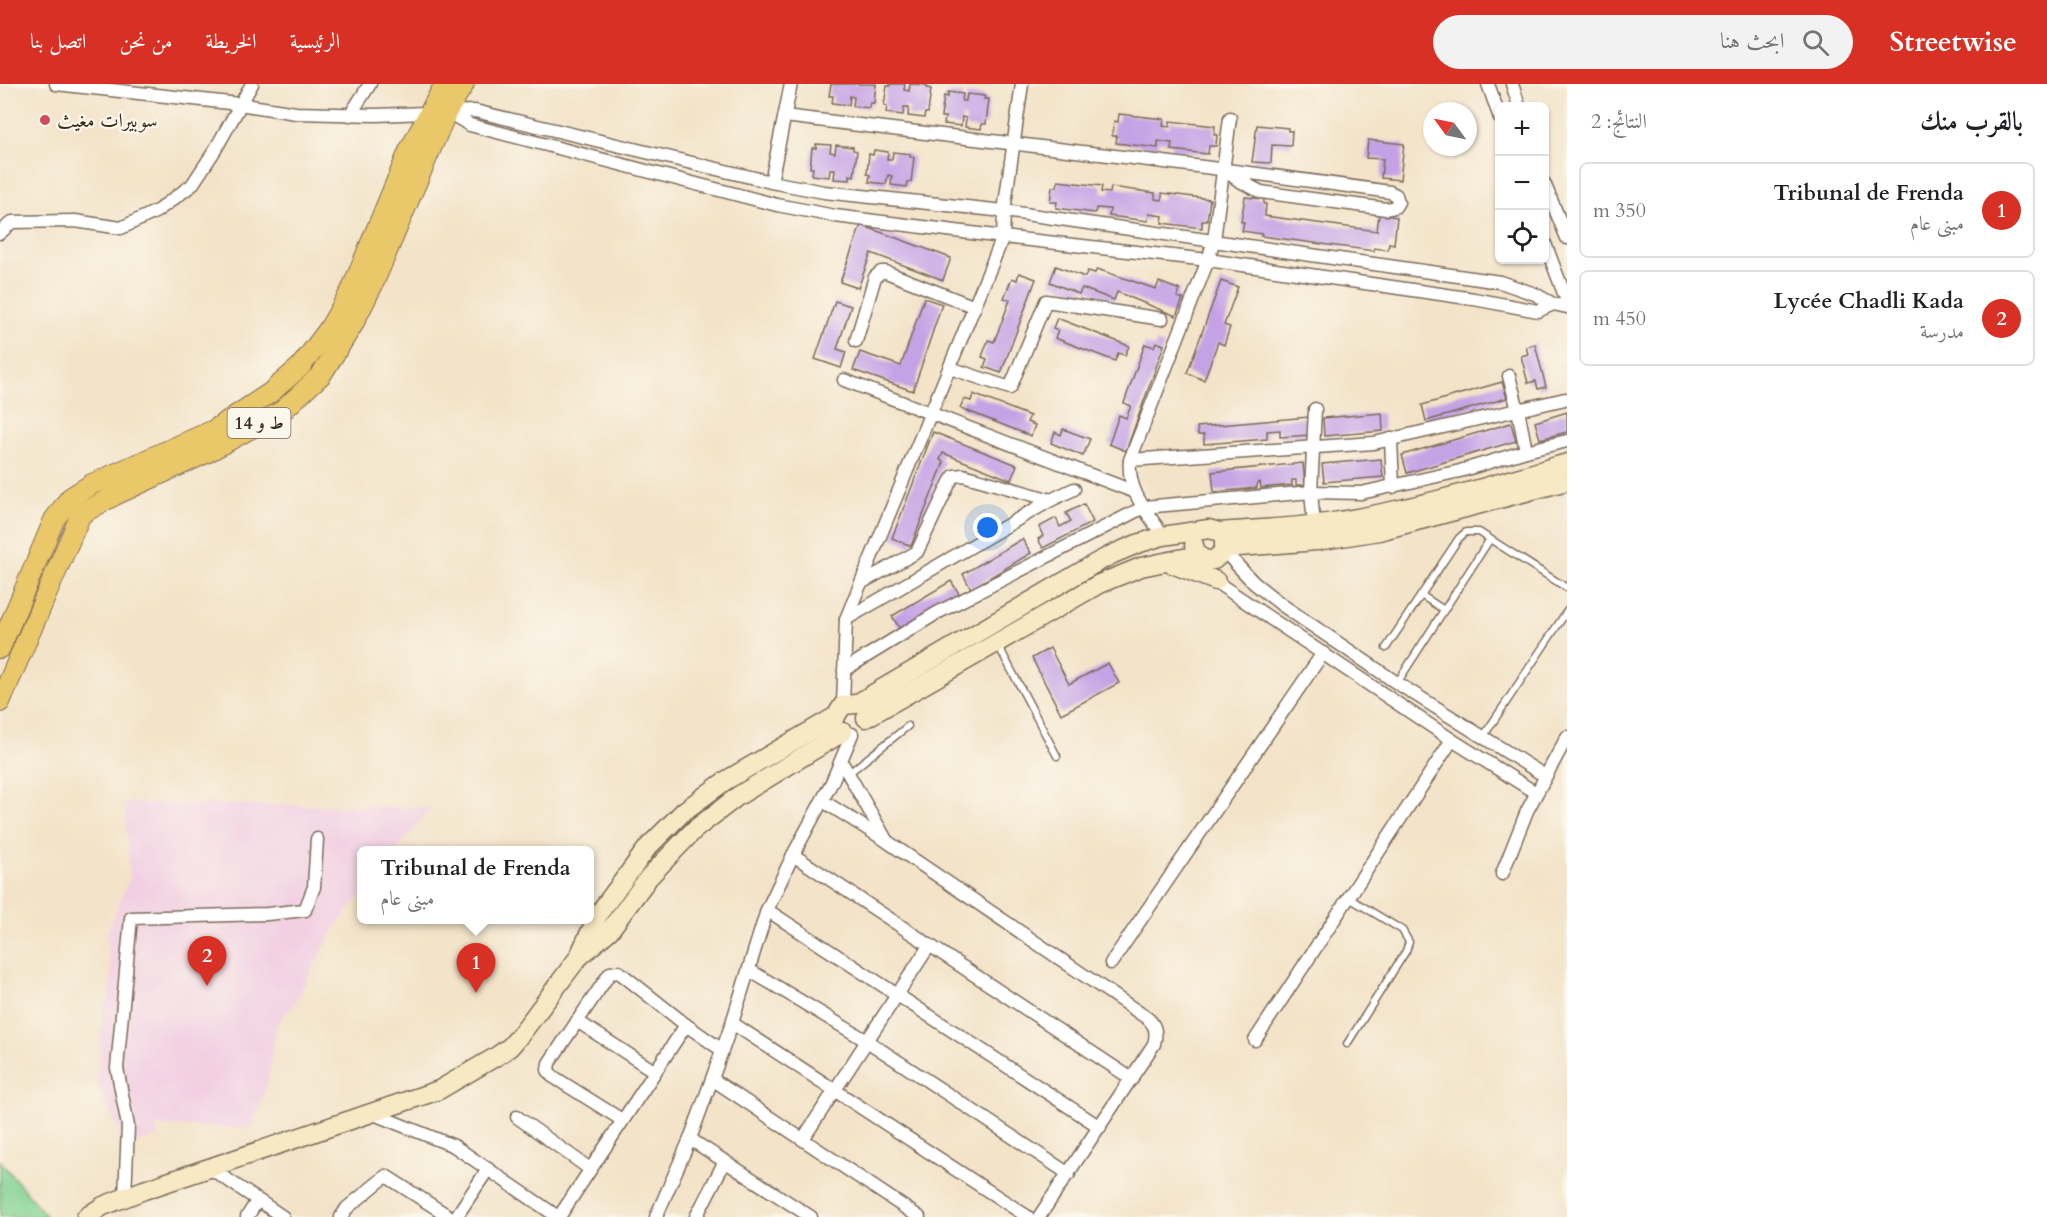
<!DOCTYPE html>
<html lang="ar">
<meta charset="utf-8">
<style>
body{margin:0;font-family:Cardo,Amiri,serif;background:#f2f2f2;color:#202124;direction:rtl}
.controls{position:absolute;right:18px;top:18px;display:grid;overflow:hidden;border-radius:9px;box-shadow:0 2px 4px #0004}
.controls button{width:54px;height:54px;display:grid;place-items:center;padding:0;border:0;border-bottom:2px solid #e0e0e0;background:#fff;color:#202124;font:30px sans-serif}
.compass{position:absolute;left:1423px;top:18px;width:54px;height:54px;border-radius:50%;background:#fff;box-shadow:0 2px 4px #0004;rotate:303deg}
.you{position:absolute;left:988px;top:444px;width:21px;height:21px;margin:-15px;border:4px solid #fff;border-radius:50%;background:#1a73e8;box-shadow:0 0 0 9px #1a73e833}
.badge{display:grid;place-items:center;width:39px;height:39px;border-radius:50%;background:#d93025;color:#fff;font-size:20px;font-weight:700}
.pin{position:absolute;translate:-50% -50px;filter:drop-shadow(0 2px 3px #0008)}
.pin::after{content:'';position:absolute;top:32px;width:21px;height:18px;background:inherit;clip-path:polygon(0 0,100% 0,50% 100%)}
.popup{position:absolute;left:357px;top:762px;width:237px;height:78px;box-sizing:border-box;display:grid;place-content:center;border-radius:9px;background:#fff;filter:drop-shadow(0 2px 4px #0005);font-size:20px;white-space:nowrap;color:#757577}
.popup b{font-size:22px;color:#202124}
.popup::after{content:'';position:absolute;left:50%;top:100%;margin-left:-12px;border:12px solid transparent;border-top-color:#fff}
.list{margin:0;padding:0;list-style:none}
h2{display:flex;justify-content:space-between;align-items:center;height:78px;margin:0;padding:0 24px;font-size:26px}
h2 small{font-size:20px;font-weight:400;color:#757577}
.list li{display:grid;grid-template-columns:39px 1fr auto;gap:18px;align-items:center;box-sizing:border-box;height:96px;margin:0 12px 12px;padding:0 12px;border:2px solid #e0e0e0;border-radius:9px}
.list b{display:block;font-size:22px;white-space:nowrap}
.list p{margin:0;font-size:20px;white-space:nowrap;color:#757577}
.list em{font-size:20px;font-style:normal;color:#757577}
.icon{flex:none;width:33px;height:33px;fill:none;stroke:currentColor;stroke-width:2;stroke-linecap:round;stroke-linejoin:round}
.map{position:relative;flex:none;width:1567px;height:1133px;overflow:hidden;direction:ltr}
header{display:flex;align-items:center;gap:36px;box-sizing:border-box;height:84px;padding:0 30px;background:#d93025;color:#fff}
header strong{font-size:28px}
nav{display:flex;gap:33px;margin-inline-start:auto;font-size:21px}
.search{width:420px;height:54px;background:#f2f2f2;display:flex;align-items:center;gap:15px;box-sizing:border-box;padding:0 21px;border-radius:33px;color:#757577;font-size:22px}
main{display:flex}
aside{flex:1;background:#fff}
.map>svg:first-child{display:block}
.built{fill:#f2d0e2}
.green{fill:#81d191;stroke:#5e7e58;stroke-width:1.5}
.building{fill:#c5a1e5}
.lines{fill:none;stroke-linecap:round;stroke-linejoin:round}
.lane-casing{stroke:#7b6b5a;stroke-width:9}
.street-casing{stroke:#7b6b5a;stroke-width:15}
.secondary-casing{stroke:#7b6b5a;stroke-width:21}
.primary-casing{stroke:#7b6b5a;stroke-width:22}
.lane{stroke:#fff;stroke-width:6}
.street{stroke:#fff;stroke-width:12}
.secondary{stroke:#f7e9c3;stroke-width:18}
.primary{stroke:#eac769;stroke-width:20}
.poi-dot{fill:#d1495b;stroke:#fbf7ec;stroke-width:2}
.labels{text-anchor:middle;dominant-baseline:central;stroke-width:4.5;stroke-linejoin:round;paint-order:stroke}
.shield{fill:#fbf7ec;stroke:#75685c;stroke-width:1.5}
.shield-label{font-size:18px;font-weight:bold;fill:#3b2a1e}
.poi-label{font-size:20px;fill:#3b2a1e;stroke:#fbf7ec;text-anchor:start}
</style>
<header>
<strong>Streetwise</strong>
<div class="search"><svg class="icon" aria-label="search" viewBox="0 0 24 24"><circle cx="10" cy="10" r="6"/><path d="M15 15l6 6"/></svg>ابحث هنا</div>
<nav><a>الرئيسية</a><a>الخريطة</a><a>من نحن</a><a>اتصل بنا</a></nav>
</header>
<main>
<aside>
<h2>بالقرب منك<small>النتائج: 2</small></h2>
<ul class="list">
<li><span class="badge">1</span><div><b>Tribunal de Frenda</b><p>مبنى عام</p></div><em>350 m</em></li>
<li><span class="badge">2</span><div><b>Lycée Chadli Kada</b><p>مدرسة</p></div><em>450 m</em></li>
</ul>
</aside>
<div class="map">
<svg width="1567" height="1133" viewBox="0 0 1567 1133">
<rect width="100%" height="100%" fill="#fbf7ec"/>
<filter id="ink" filterUnits="userSpaceOnUse"><feTurbulence type="fractalNoise" baseFrequency=".0167" numOctaves="2"/><feDisplacementMap in="SourceGraphic" scale="12" xChannelSelector="R" yChannelSelector="G"/><feConvolveMatrix kernelMatrix="1 2 1 2 8 2 1 2 1" color-interpolation-filters="sRGB"/></filter>
<filter id="wash" filterUnits="userSpaceOnUse"><feTurbulence type="fractalNoise" baseFrequency=".008" numOctaves="4" result="noise"/><feDisplacementMap in="SourceGraphic" scale="24" xChannelSelector="R" yChannelSelector="G"/><feGaussianBlur stdDeviation="1.35" result="paint"/><feColorMatrix in="noise" values="0 0 0 0 0 0 0 0 0 0 0 0 0 0 0 0 0 1.4 0 .05"/><feComposite in="paint" operator="in"/></filter>
<g filter="url(#wash)">
<rect width="100%" height="100%" fill="#f3e3c8"/>
<path class="built" d="M124 719 432 723 397 766H362V810L334 845 294 920 277 940 267 1000 252 1044 156 1042 157 1053 120 1063V1050L97 999 104 918 109 917 111 888 106 851 130 793Z"/>
<path class="green" d="M0 1077 46 1132 44 1133H0Z"/>
<g id="blocks">
<g class="building">
<path d="M831 0H876L874 19H870L869 24 853 22 854 13 850 12 849 21 832 19 833 12H829Z"/>
<path d="M890 0H905L904 6 909 7 910 0 927 1V4L931 5 928 29H925L924 34 908 32 909 23H904L903 31 886 29 887 22 884 21 887 2H890Z"/>
<path d="M948 8 963 10 962 17H966L967 10 985 12 984 15H989L986 40H982L981 45 965 43 966 34 962 33 961 42 944 40 945 33H941L944 12 948 13Z"/>
<path d="M1119 30 1164 35 1163 42 1170 43V37L1215 42 1214 51H1217L1216 62H1209L1208 70 1171 66 1172 59 1158 57V64L1116 59 1117 52H1112L1114 37 1118 38Z"/>
<path d="M1257 41 1288 44V47H1292L1291 62 1272 61 1271 79 1252 78Z"/>
<path d="M1368 56 1404 60 1400 96 1381 94 1383 75 1366 74Z"/>
<path d="M816 60 831 61 830 68 835 69 836 61 853 63V66L857 67 854 92 850 91V96L834 95 835 85H830L829 93 812 91 813 84H810L812 64H816Z"/>
<path d="M874 66 888 68 887 75H892L893 68 910 70V73H914L911 98H908L907 103 891 101 892 92 888 91 886 100 869 98 870 91 867 90 869 70 873 71Z"/>
<path d="M1058 97 1102 102 1101 108 1110 109 1111 103 1155 109V115L1162 116V109L1210 115 1207 137H1202V144L1162 139 1163 132 1149 130 1148 137 1109 132 1110 125 1096 124 1095 129 1056 124 1057 118H1050L1052 103H1057Z"/>
<path d="M1245 113 1264 115V120H1266L1265 132 1377 147 1379 130 1397 133 1394 160 1389 159 1388 166 1374 164V167L1261 152 1262 150 1242 147 1244 138H1241Z"/>
<path d="M861 141 951 174 943 196 871 169 858 204 840 198Z"/>
<path d="M1056 182 1085 193 1088 187 1095 189 1097 185 1156 205 1159 198 1180 206 1177 213 1183 215 1176 232 1117 208 1114 216 1082 204 1079 210 1050 198Z"/>
<path d="M1019 189 1036 195 1001 289 984 283 987 275 982 273 988 256 994 258 1010 216 1004 214 1012 194 1017 196Z"/>
<path d="M1221 197 1238 203 1224 241 1230 243 1224 261 1218 258 1204 296 1187 289Z"/>
<path d="M924 214 942 220 913 307 853 286 860 268 901 282Z"/>
<path d="M835 217 851 222 837 265 846 268 841 284 815 275Z"/>
<path d="M1057 234 1129 262 1125 271 1118 269 1115 277 1055 254 1058 246 1053 244Z"/>
<path d="M1156 258 1164 261 1126 367 1109 360 1119 331 1126 334 1131 322 1124 319 1145 260 1154 263Z"/>
<path d="M1535 260 1546 303 1538 305 1536 297 1528 299 1521 272 1528 270 1526 263Z"/>
<path d="M1502 298 1507 314 1426 337 1422 321Z"/>
<path d="M973 310 1030 332 1027 338 1035 341 1031 352 960 324 964 315 971 317Z"/>
<path d="M1567 328V348L1540 355 1535 338Z"/>
<path d="M1382 329 1383 347 1324 352 1323 334Z"/>
<path d="M1309 333 1311 351 1280 353V346L1267 347V355L1204 360V351H1198L1197 343Z"/>
<path d="M1511 339 1516 357 1407 389 1402 371Z"/>
<path d="M1063 345 1090 355 1083 372 1051 359 1055 348 1061 351Z"/>
<path d="M933 348 1017 381 1011 396 943 369 940 376 944 378 911 462 892 454Z"/>
<path d="M1381 375 1383 393 1324 398 1322 380Z"/>
<path d="M1303 379 1305 401H1296V396H1292V401L1261 404 1260 398 1257 399V404L1214 408 1212 388Z"/>
<path d="M1084 420 1093 438 1043 464 1038 455 1043 452 1039 443 1056 434 1060 443 1071 437 1066 429Z"/>
<path d="M1022 455 1031 469 971 505 963 490Z"/>
<path d="M951 497 960 511 901 547 892 532Z"/>
<path d="M1050 564 1069 600 1108 579 1119 599 1061 630 1032 574Z"/>
</g>
</g>
</g>
<g filter="url(#ink)">
<use href="#blocks" fill-opacity="0" stroke="#7b6b5a" stroke-width="1.5"/>
<g class="lines">
<g class="lane-casing">
<g id="lane">
<path d="M1421 511 1444 526"/>
<path d="M998 561 1057 672"/>
<path d="M1386 564 1459 454 1466 448H1479L1567 504"/>
<path d="M1397 599 1490 455"/>
<path d="M1483 653 1567 527"/>
<path d="M849 689 908 642"/>
<path d="M1347 960 1406 867 1409 858 1402 846 1349 814"/>
</g>
</g>
<g class="street-casing">
<g id="street">
<path d="M56 0 239 20 296 29 376 31 475 27 771 98 824 108 1004 127 1500 198 1535 210 1553 220 1567 223"/>
<path d="M1488 0 1500 34"/>
<path d="M1512 0 1519 22"/>
<path d="M448 28 470 41 777 121 835 132 1003 153 1208 176 1474 215 1538 227 1553 220"/>
<path d="M350 31 370 0"/>
<path d="M785 32C987 57 1189 79 1390 108L1396 111 1398 118 1395 123 1386 125 1261 108 1238 96 1222 84"/>
<path d="M771 98 791 0"/>
<path d="M1544 99 1567 154"/>
<path d="M0 149 12 138 75 137 121 144 157 127 192 101 215 66 252 0"/>
<path d="M1544 157 1567 217"/>
<path d="M856 257 875 193 881 188H886L975 223"/>
<path d="M950 284 1010 304 1046 217 1162 235"/>
<path d="M1509 292 1518 326 1526 367"/>
<path d="M844 296 1135 408"/>
<path d="M1391 355 1393 403"/>
<path d="M1130 376 1374 359 1565 315"/>
<path d="M1314 441 1311 408 1315 325"/>
<path d="M1163 452C1147 427 1127 408 1130 376L1208 176 1214 156 1230 34"/>
<path d="M1224 467 1254 499 1282 521 1397 599 1545 692"/>
<path d="M1212 492 1222 502 1452 656 1536 709"/>
<path d="M861 499 917 468 950 398 954 392 963 391 1051 416"/>
<path d="M846 535 1051 416 1074 405"/>
<path d="M844 586 937 529 1144 423 1311 408 1361 409 1460 387 1526 367 1567 357"/>
<path d="M843 621 846 535 1003 153 1004 127 1022 0"/>
<path d="M841 677 885 754"/>
<path d="M823 717 885 756 1147 934C1156 941 1157 949 1154 960L1039 1133"/>
<path d="M793 771 1132 995"/>
<path d="M1502 790 1527 727 1567 653"/>
<path d="M767 826 1100 1043"/>
<path d="M1111 879 1323 569"/>
<path d="M749 886 867 957 1069 1090"/>
<path d="M577 937 654 987"/>
<path d="M732 939 1028 1133"/>
<path d="M1255 956 1452 656"/>
<path d="M712 995 919 1133"/>
<path d="M371 1029 454 1062 558 1133"/>
<path d="M517 1033 590 1085"/>
<path d="M622 1036 552 992 548 986 549 979 610 889 619 888 686 941 722 966"/>
<path d="M690 1055 811 1133"/>
<path d="M803 1055 929 862"/>
<path d="M210 1084 283 1133"/>
<path d="M125 1113 128 1042 117 984 131 834 267 830 305 826 314 803 317 755"/>
<path d="M247 1133 257 1117"/>
<path d="M341 1133 347 1124 386 1092 450 1133"/>
<path d="M456 1133 488 1085"/>
<path d="M559 1133 686 941"/>
<path d="M656 1133 690 1055 712 995 732 939 767 826 793 771 832 698 852 650"/>
<path d="M696 1133 725 1077"/>
</g>
</g>
<g class="secondary-casing">
<g id="secondary">
<path d="M1194 461C1196 472 1203 477 1214 476L1224 467V454"/>
<path d="M1225 464 1317 457 1379 447 1567 397"/>
<path d="M1167 478 1216 497"/>
<path d="M866 634 1099 500 1141 483 1198 471"/>
<path d="M578 874 599 829 648 763 684 727 725 697 836 632 843 621 856 620 1094 480 1113 470 1137 460 1163 452 1209 445 1219 448C1257 445 1295 444 1333 438 1412 426 1490 402 1567 379"/>
<path d="M86 1133 103 1122 144 1106 439 1006 497 972 510 963 521 950 578 874 610 846 649 793 694 746 738 712 843 648"/>
</g>
</g>
<g class="primary-casing">
<g id="primary">
<path d="M0 564 54 436 70 414 92 400 214 346 270 309 301 282 329 245 351 207 409 67 445 0"/>
<path d="M0 618 81 430 115 411 206 369 282 327 321 291 352 242 373 200 447 27 464 0"/>
</g>
</g>
<use href="#lane" class="lane"/>
<use href="#street" class="street"/>
<use href="#secondary" class="secondary"/>
<use href="#primary" class="primary"/>
</g>
</g>
<circle class="poi-dot" cx="45" cy="36" r="6"/>
<g class="labels">
<rect class="shield" x="227.5" y="324" width="63" height="30" rx="4.5"/>
<g class="shield-label">
<text x="259" y="339">ط و 14</text>
</g>
<g class="poi-label">
<text x="57" y="36">سوبيرات مغيث</text>
</g>
</g>
</svg>
<div class="controls">
<button>+</button>
<button>−</button>
<button><svg class="icon" aria-label="locate" viewBox="0 0 24 24"><circle cx="12" cy="12" r="6"/><path d="M12 2v4M12 18v4M2 12h4M18 12h4"/></svg></button>
</div>
<svg class="compass" viewBox="-18 -18 36 36"><path d="M0-13l5 13h-10z" fill="#e53935"/><path d="M0 13l5-13h-10z" fill="#757577"/></svg>
<div class="you"></div>
<div class="pin badge" style="left:476px;top:909px">1</div>
<div class="popup"><b>Tribunal de Frenda</b>مبنى عام</div>
<div class="pin badge" style="left:207px;top:902px">2</div>
</div>
</main>
